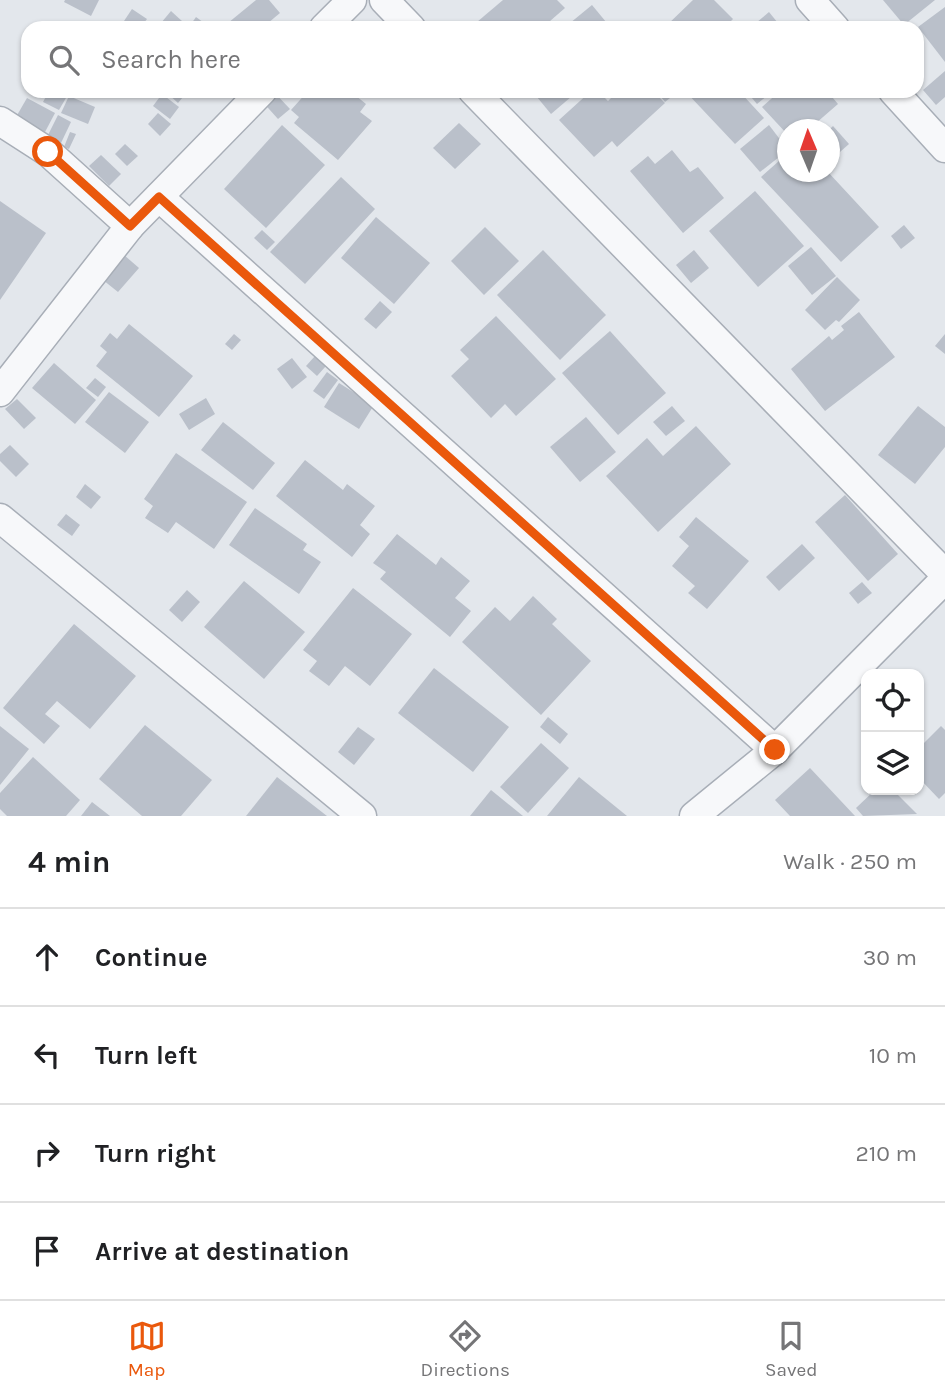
<!DOCTYPE html>
<meta charset="utf-8">
<style>
body{margin:0;font-family:Karla,sans-serif;background:#f6f6f6;color:#202124}
.controls{position:absolute;right:21px;bottom:21px;display:grid;overflow:hidden;border-radius:14px;box-shadow:0 2px 5px #0004}
.controls button{width:63px;height:63px;display:grid;place-items:center;padding:0;border:0;border-bottom:2px solid #e0e0e0;background:#fff;color:#202124;font:35px sans-serif}
.compass{position:absolute;left:777px;top:119px;width:63px;height:63px;border-radius:50%;background:#fff;box-shadow:0 2px 5px #0004;rotate:358deg}
.stop{position:absolute;width:21px;height:21px;margin:-16px;border:5px solid #ea580c;border-radius:50%;background:#fff}
.stop.end{background:#ea580c;border-color:#fff;box-shadow:0 2px 7px #0008}
.list{margin:0;padding:0;list-style:none}
h2{display:flex;justify-content:space-between;align-items:center;height:91px;margin:0;padding:0 28px;font-size:30px}
h2 small{font-size:23px;font-weight:400;color:#757577}
.list li{display:grid;grid-template-columns:46px 1fr auto;gap:21px;align-items:center;box-sizing:border-box;height:98px;padding:0 28px;border-top:2px solid #e0e0e0}
.list b{display:block;font-size:26px;white-space:nowrap}
.list em{font-size:23px;font-style:normal;color:#757577}
.icon{flex:none;width:38px;height:38px;fill:none;stroke:currentColor;stroke-width:2;stroke-linecap:round;stroke-linejoin:round}
.map{position:relative;flex:none;width:945px;height:816px;overflow:hidden}
.search{position:absolute;background:#fff;box-shadow:0 2px 5px #0004;left:21px;right:21px;top:21px;height:77px;display:flex;align-items:center;gap:18px;box-sizing:border-box;padding:0 24px;border-radius:21px;color:#757577;font-size:26px}
.sheet{height:483px;background:#fff}
nav{display:flex;justify-content:space-around;align-items:center;box-sizing:border-box;height:98px;border-top:2px solid #e0e0e0;background:#fff;font-size:19px;color:#757577}
nav a{display:grid;justify-items:center;gap:4px}
nav .on{color:#ea580c}
.map>svg:first-child{display:block}
.building{fill:#bac0ca}
.lines{fill:none;stroke-linecap:round;stroke-linejoin:round}
.minor-casing{stroke:#a8aeb7;stroke-width:31}
.minor{stroke:#f7f8fa;stroke-width:28}
.route{stroke:#ea580c;stroke-width:9}
</style>
<div class="map">
<svg width="945" height="816" viewBox="0 0 945 816">
<rect width="100%" height="100%" fill="#e3e7ec"/>
<g class="building">
<path d="M65 0H99L91 16 64 2Z"/>
<path d="M256 0H269L280 13 262 28H233L228 23Z"/>
<path d="M503 0H557L565 8 542 28H483L477 22Z"/>
<path d="M693 0H714L733 19 724 28H664Z"/>
<path d="M883 0H935L904 25Z"/>
<path d="M592 5 611 28H564Z"/>
<path d="M945 7V62L918 27Z"/>
<path d="M132 9 147 19 140 28H127L122 24Z"/>
<path d="M171 11 183 22 178 28H167L161 23Z"/>
<path d="M769 12 782 28H750Z"/>
<path d="M196 17 211 28 189 27Z"/>
<path d="M945 71V97L936 105 923 90Z"/>
<path d="M49 91H70L59 110 43 102Z"/>
<path d="M168 91H188L178 103 167 93Z"/>
<path d="M273 91 290 109 278 119 260 99Z"/>
<path d="M308 91H336L342 96 345 91H350L366 104 360 112 372 121 338 160 294 123 299 117 291 110Z"/>
<path d="M532 91H578L551 114Z"/>
<path d="M591 91H598L608 101 618 91H653L665 103 617 147 612 141 594 157 559 120Z"/>
<path d="M656 91H673L675 94 665 102Z"/>
<path d="M685 91H739L764 118 735 144Z"/>
<path d="M746 91H773L757 104Z"/>
<path d="M780 91H827L838 104 808 130H788V135L762 107Z"/>
<path d="M162 94 179 107 170 119 153 106Z"/>
<path d="M69 96 95 107 88 124 61 113Z"/>
<path d="M27 98 55 113 45 132 16 117Z"/>
<path d="M158 113 171 124 160 136 148 124Z"/>
<path d="M58 115 71 122 61 143 47 137Z"/>
<path d="M459 123 481 144 455 169 433 148Z"/>
<path d="M282 125 325 165 266 228 224 189Z"/>
<path d="M769 125 788 150 760 172 740 149Z"/>
<path d="M833 126 849 144 832 159 830 156V129Z"/>
<path d="M70 132 76 134 69 149 64 147Z"/>
<path d="M125 144 138 156 127 166 115 154Z"/>
<path d="M672 150 690 172 698 167 724 198 683 233 630 171 648 156 655 164Z"/>
<path d="M788 153V172H828L879 227 841 262 761 177Z"/>
<path d="M101 155 121 174 109 186 89 166Z"/>
<path d="M341 177 375 209 305 284 270 252Z"/>
<path d="M755 191 804 246 758 287 709 231Z"/>
<path d="M0 201 46 233 0 300Z"/>
<path d="M376 217 430 263 394 304 341 258Z"/>
<path d="M904 225 915 238 901 249 891 236Z"/>
<path d="M485 227 519 261 484 295 451 261Z"/>
<path d="M262 230 275 242 267 250 254 238Z"/>
<path d="M811 247 836 276 812 295 788 266Z"/>
<path d="M543 250 606 315 560 360 497 295Z"/>
<path d="M694 250 709 268 691 283 676 265Z"/>
<path d="M124 255 139 268 118 292 103 280Z"/>
<path d="M837 277 860 300 839 322 836 320 825 330 805 310Z"/>
<path d="M380 301 392 312 376 329 364 319Z"/>
<path d="M859 312 895 357 825 411 791 369 829 336 832 340 844 330 841 326Z"/>
<path d="M496 316 556 379 516 416 505 404 491 418 451 376 469 359 460 350Z"/>
<path d="M129 324 193 376 159 417 96 366 107 352 100 346 110 333 117 339Z"/>
<path d="M610 331 666 393 618 435 562 373Z"/>
<path d="M234 334 241 340 232 350 225 344Z"/>
<path d="M945 334V354L935 346Z"/>
<path d="M315 356 326 366 317 376 306 366Z"/>
<path d="M292 358 307 377 292 389 277 369Z"/>
<path d="M54 363 96 400 75 424 32 388Z"/>
<path d="M327 372 338 380 324 399 313 391Z"/>
<path d="M95 378 106 387 98 397 86 388Z"/>
<path d="M339 383 374 405 359 429 324 407Z"/>
<path d="M109 392 149 422 125 453 85 422Z"/>
<path d="M206 398 215 414 189 430 179 414Z"/>
<path d="M17 399 36 418 24 429 5 409Z"/>
<path d="M672 406 685 421 666 436 653 422Z"/>
<path d="M918 406 945 427V447L915 484 878 455Z"/>
<path d="M586 417 616 452 580 482 550 447Z"/>
<path d="M223 422 275 463 253 490 201 450Z"/>
<path d="M696 426 731 464 658 532 606 476 647 438 663 456Z"/>
<path d="M10 445 29 464 16 477 0 461V454Z"/>
<path d="M176 453 247 502 214 549 176 522 168 533 145 518 153 506 144 499Z"/>
<path d="M305 460 343 490 347 484 375 506 360 525 370 534 352 557 276 496Z"/>
<path d="M85 484 101 497 91 509 76 497Z"/>
<path d="M845 495 898 554 868 581 815 522Z"/>
<path d="M255 508 307 544 303 550 321 562 299 594 229 545Z"/>
<path d="M66 514 80 525 72 536 57 525Z"/>
<path d="M696 517 749 561 707 609 688 593 695 586 672 566 689 546 679 537Z"/>
<path d="M397 534 436 565 441 557 470 581 455 598 471 611 450 637 380 579 386 572 373 563Z"/>
<path d="M802 544 815 558 779 591 766 577Z"/>
<path d="M244 581 305 632 264 679 204 627Z"/>
<path d="M862 582 872 593 858 604 849 593Z"/>
<path d="M353 588 412 634 370 686 345 666 329 686 309 671 317 661 303 650Z"/>
<path d="M187 590 200 602 182 622 169 610Z"/>
<path d="M533 596 557 619 552 624 591 661 541 715 462 642 495 607 510 621Z"/>
<path d="M74 624 136 676 90 729 57 701 45 714 60 726 44 744 3 708Z"/>
<path d="M434 668 509 727 473 772 398 713Z"/>
<path d="M548 717 568 734 560 744 540 727Z"/>
<path d="M145 725 212 780 181 816H142L99 779Z"/>
<path d="M0 726 29 749 0 785Z"/>
<path d="M941 726 945 730V793L939 799 919 778V748Z"/>
<path d="M358 727 375 739 354 765 338 752Z"/>
<path d="M541 743 569 768 528 813 500 787Z"/>
<path d="M33 757 80 800 66 816H7L0 809V793Z"/>
<path d="M810 768 855 816H790L775 800Z"/>
<path d="M277 777 327 816H246Z"/>
<path d="M579 777 627 816H547Z"/>
<path d="M491 790 523 816H470Z"/>
<path d="M875 790H893L917 814 863 816 856 808Z"/>
<path d="M92 802 110 816H81Z"/>
</g>
<g class="lines">
<g class="minor-casing">
<g id="minor">
<path d="M384 0 411 28"/>
<path d="M810 0 835 28"/>
<path d="M324 28 352 0"/>
<path d="M473 91 945 574"/>
<path d="M893 91 945 148"/>
<path d="M0 121 48 152 130 226"/>
<path d="M159 197 775 750"/>
<path d="M0 392 130 226 262 91"/>
<path d="M0 518 362 816"/>
<path d="M694 816 775 750 945 579"/>
</g>
</g>
<use href="#minor" class="minor"/>
</g>
<g class="lines">
<path class="route" d="M48 152 130 226 159 197 775 750"/>
</g>
</svg>
<div class="controls">
<button><svg class="icon" aria-label="locate" viewBox="0 0 24 24"><circle cx="12" cy="12" r="6"/><path d="M12 2v4M12 18v4M2 12h4M18 12h4"/></svg></button>
<button><svg class="icon" aria-label="layers" viewBox="0 0 24 24"><path d="M12 4l9 5-9 5-9-5zM3 14l9 5 9-5"/></svg></button>
</div>
<svg class="compass" viewBox="-18 -18 36 36"><path d="M0-13l5 13h-10z" fill="#e53935"/><path d="M0 13l5-13h-10z" fill="#757577"/></svg>
<div class="stop" style="left:48px;top:152px"></div>
<div class="stop end" style="left:775px;top:750px"></div>
<div class="search"><svg class="icon" aria-label="search" viewBox="0 0 24 24"><circle cx="10" cy="10" r="6"/><path d="M15 15l6 6"/></svg>Search here</div>
</div>
<section class="sheet">
<h2>4 min<small>Walk · 250 m</small></h2>
<ul class="list">
<li><svg class="icon" aria-label="ahead" viewBox="0 0 24 24"><path d="M12 20V5M6 11l6-6 6 6"/></svg><div><b>Continue</b></div><em>30 m</em></li>
<li><svg class="icon" aria-label="left" viewBox="0 0 24 24"><path d="M17 20v-9H6M10 6l-5 5 5 5"/></svg><div><b>Turn left</b></div><em>10 m</em></li>
<li><svg class="icon" aria-label="right" viewBox="0 0 24 24"><path d="M7 20v-9h11M14 6l5 5-5 5"/></svg><div><b>Turn right</b></div><em>210 m</em></li>
<li><svg class="icon" aria-label="arrive" viewBox="0 0 24 24"><path d="M6 21V4h12l-3 4 3 4H6"/></svg><div><b>Arrive at destination</b></div></li>
</ul>
</section>
<nav>
<a class="on"><svg class="icon" aria-label="map" viewBox="0 0 24 24"><path d="M3 6l6-2 6 2 6-2v14l-6 2-6-2-6 2zM9 4v14M15 6v14"/></svg>Map</a>
<a><svg class="icon" aria-label="directions" viewBox="0 0 24 24"><path d="M12 3l9 9-9 9-9-9zM9 14v-3h6M13 9l2 2-2 2"/></svg>Directions</a>
<a><svg class="icon" aria-label="saved" viewBox="0 0 24 24"><path d="M7 4h10v16l-5-4-5 4z"/></svg>Saved</a>
</nav>
